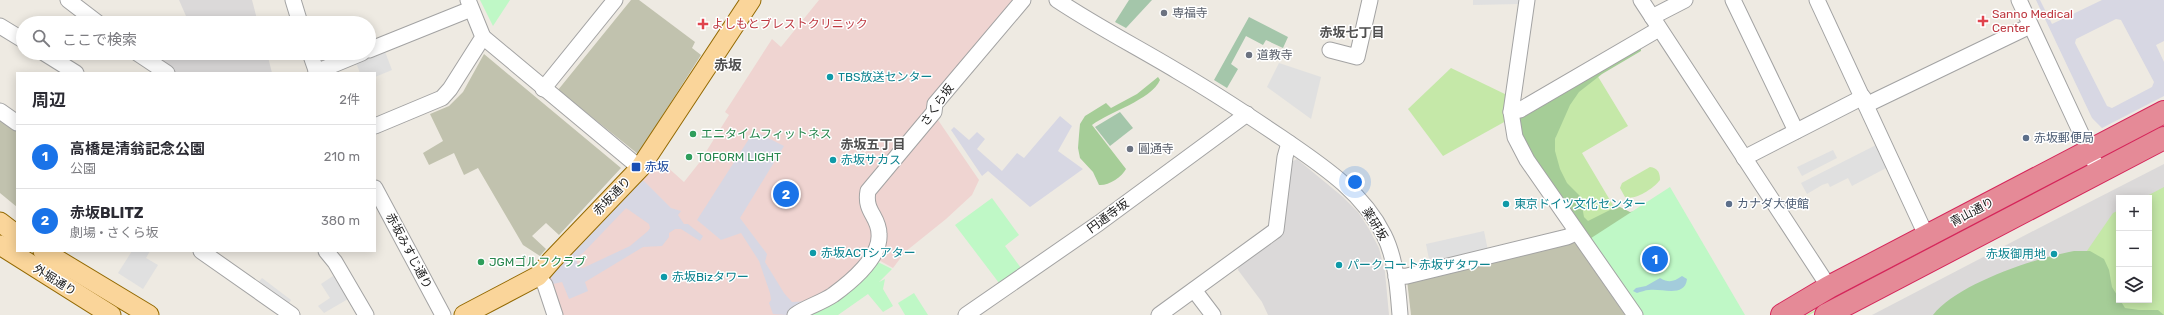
<!DOCTYPE html>
<html lang="ja">
<meta charset="utf-8">
<style>
body{margin:0;font-family:Rubik,"Noto Sans JP",sans-serif;background:#f7f7f7;color:#2b2b33}
.controls{position:absolute;right:12px;bottom:12px;display:grid;overflow:hidden;border-radius:0px;box-shadow:0 2px 10px #0003}
.controls button{width:36px;height:36px;display:grid;place-items:center;padding:0;border:0;border-bottom:1px solid #e1e1e2;background:#fff;color:#2b2b33;font:20px sans-serif}
.you{position:absolute;left:1355px;top:182px;width:14px;height:14px;margin:-10px;border:3px solid #fff;border-radius:50%;background:#1a73e8;box-shadow:0 0 0 6px #1a73e833}
.badge{display:grid;place-items:center;width:26px;height:26px;border-radius:50%;background:#1a73e8;color:#fff;font-size:13px;font-weight:700}
.pin{position:absolute;translate:-50% -50%;border:2px solid #fff;box-shadow:0 1px 4px #0006}
.list{margin:0;padding:0;list-style:none}
h2{display:flex;justify-content:space-between;align-items:center;height:52px;margin:0;padding:0 16px;font-size:17px}
h2 small{font-size:13px;font-weight:400;color:#7c7c81}
.list li{display:grid;grid-template-columns:26px 1fr auto;gap:12px;align-items:center;box-sizing:border-box;height:64px;padding:0 16px;border-top:1px solid #e1e1e2}
.list b{display:block;font-size:15px;white-space:nowrap}
.list p{margin:0;font-size:13px;white-space:nowrap;color:#7c7c81}
.list em{font-size:13px;font-style:normal;color:#7c7c81}
.icon{flex:none;width:22px;height:22px;fill:none;stroke:currentColor;stroke-width:2;stroke-linecap:round;stroke-linejoin:round}
.map{position:relative;flex:none;width:2164px;height:315px;overflow:hidden}
.search{position:absolute;background:#fff;box-shadow:0 2px 10px #0003;left:16px;top:16px;width:360px;height:44px;display:flex;align-items:center;gap:10px;box-sizing:border-box;padding:0 14px;border-radius:22px;color:#7c7c81;font-size:15px}
.panel{position:absolute;background:#fff;box-shadow:0 2px 10px #0003;left:16px;top:72px;width:360px;height:180px;border-radius:0px}
.map>svg:first-child{display:block}
.residential{fill:#dbd9d9;fill-rule:evenodd}
.commercial{fill:#efd4d1}
.construction{fill:#c1c2ae}
.grass{fill:#c5e8a8}
.forest{fill:#a5cd97}
.cemetery{fill:#a4c6aa}
.park{fill:#bff8c6}
.parking{fill:#e0e0e0}
.plaza{fill:#d7d7e3;fill-rule:evenodd}
.water{fill:#a3ccdb}
.lines{fill:none;stroke-linecap:round;stroke-linejoin:round}
.minor-casing{stroke:#a3a3a3;stroke-width:17}
.major-casing{stroke:#936902;stroke-width:21}
.highway-casing{stroke:#d5265a;stroke-width:24}
.minor{stroke:#fff;stroke-width:15}
.major{stroke:#fad59a;stroke-width:19}
.highway{stroke:#e58a97;stroke-width:22}
.worship-dot{fill:#6b7280;stroke:#fff;stroke-width:1.5}
.health-dot{fill:#e0444e;stroke:#fff;stroke-width:1.5}
.culture-dot{fill:#0f9aa8;stroke:#fff;stroke-width:1.5}
.leisure-dot{fill:#2e9e5b;stroke:#fff;stroke-width:1.5}
.service-dot{fill:#5c6f8a;stroke:#fff;stroke-width:1.5}
.transit-dot{fill:#1a4fb4;stroke:#fff;stroke-width:1.5}
.labels{text-anchor:middle;dominant-baseline:central;stroke-width:3;stroke-linejoin:round;paint-order:stroke}
.worship-label{font-size:12px;fill:#5b616d;stroke:#fff;text-anchor:start}
.health-label{font-size:12px;fill:#be3a42;stroke:#fff;text-anchor:start}
.culture-label{font-size:12px;fill:#0d838f;stroke:#fff;text-anchor:start}
.street-label{font-size:12px;fill:#1c1c1c;stroke:#fff}
.leisure-label{font-size:12px;fill:#27864d;stroke:#fff;text-anchor:start}
.service-label{font-size:12px;fill:#4e5e75;stroke:#fff;text-anchor:start}
.transit-label{font-size:12px;fill:#164399;stroke:#fff;text-anchor:start}
.neighbourhood-label{font-size:13px;font-weight:bold;fill:#4f4f4f;stroke:#fff}
.quarter-label{font-size:14px;font-weight:bold;fill:#4f4f4f;stroke:#fff}
</style>
<div class="map">
<svg width="2164" height="315" viewBox="0 0 2164 315">
<rect width="100%" height="100%" fill="#eeeae2"/>
<g class="residential">
<path d="M179 0H252L258 23H184L183 18 186 16Z"/>
<path d="M148 53H267L272 73H174Z"/>
<path d="M1297 159 1343 197 1358 212 1369 229 1379 248 1385 272 1389 315H1268L1262 302 1238 270 1239 265 1278 239 1284 231 1291 162Z"/>
<path d="M2164 164V315H1872L2039 228ZM2119 198H2149V300H2119Z"/>
</g>
<path class="commercial" d="M819 0H1018L927 108 925 116 938 120 979 180 972 195 946 219 905 252 893 268 868 254 828 292 787 315H563L549 276 656 157 684 182 699 163 729 115 725 112 772 39 781 47Z"/>
<g class="construction">
<path d="M631 0H639L695 42 692 48 701 55 638 154 558 90Z"/>
<path d="M484 54 621 168 559 235 546 223 532 236 546 249 540 256 523 245 478 168 464 175 454 153 429 165 423 153 443 141 430 114 449 106 463 92Z"/>
<path d="M0 115 17 127V207L0 193Z"/>
<path d="M1574 241 1625 315H1411L1407 280Z"/>
</g>
<g class="grass">
<path d="M1451 68 1509 96 1506 121 1443 156 1408 109Z"/>
<path d="M1597 75 1628 126 1582 153 1617 212 1589 230 1550 158 1566 97Z"/>
<path d="M2087 163 2088 165 1809 315H1806Z"/>
<path d="M1650 167C1658 168 1660 173 1660 180 1654 188 1635 201 1625 197L1620 188 1622 183Z"/>
<path d="M2164 187V315H2117L2080 261 2113 213 2119 210V300H2149V198H2143Z"/>
</g>
<g class="forest">
<path d="M1637 48H1641V51L1602 74 1579 92 1570 105 1555 139V151L1560 169 1567 183 1580 196 1584 217 1588 221 1618 206 1630 212 1636 211 1735 315H1639L1519 138 1518 119 1600 68Z"/>
<path d="M1158 77 1160 80C1151 100 1109 112 1092 125L1126 169C1122 177 1108 186 1099 185L1093 172 1080 158 1078 148 1079 135 1080 124 1085 116 1106 103 1111 108 1137 94Z"/>
<path d="M2074 251H2090L2104 259 2109 270 2112 287 2125 308 2139 310H2158L2164 315H1933C1957 284 2035 258 2074 251Z"/>
</g>
<g class="cemetery">
<path d="M1129 0H1152L1126 28 1115 22Z"/>
<path d="M1249 17 1288 37 1283 48 1266 40 1263 45 1246 36 1231 64 1238 69 1227 88 1214 80Z"/>
<path d="M1120 112 1133 128 1110 146 1095 127Z"/>
</g>
<g class="park">
<path d="M480 0H510L493 26Z"/>
<path d="M1670 187 1745 315H1638L1585 242Z"/>
<path d="M992 198 1019 235 1005 246 1021 268 999 283 955 225Z"/>
<path d="M868 257 892 269 879 282 885 279 883 289 893 306 883 312 868 294 838 315H792L829 294Z"/>
<path d="M914 293 928 315H905L898 303Z"/>
</g>
<g class="parking">
<path d="M1473 0H1520V4L1473 5Z"/>
<path d="M384 49 392 70 375 77V73H360L355 60Z"/>
<path d="M1279 63 1321 77 1311 119 1267 87Z"/>
<path d="M1880 143 1890 166 1852 186 1848 178 1830 187 1828 183 1822 185 1807 194 1801 183Z"/>
<path d="M1833 150 1837 158 1802 176 1797 167Z"/>
<path d="M1484 231 1488 251 1430 264 1426 244Z"/>
<path d="M132 251H150L146 258 158 265 143 289 118 273Z"/>
<path d="M333 276 348 299 324 313 318 306 330 298 321 284Z"/>
<path d="M262 278 291 300 287 306 257 284Z"/>
</g>
<g class="plaza">
<path d="M2036 0H2040L2052 24 2102 0H2164V41L2156 45 2164 62V96L2102 128 2092 118ZM2116 19 2121 20 2154 82 2152 87 2112 108 2107 106 2075 43 2076 39Z"/>
<path d="M1060 116 1072 126 1058 151 1083 169 1030 207 988 171 982 176 951 130 954 127 969 140 977 132 985 139 977 149 1002 171 1017 153 1024 158Z"/>
<path d="M754 131 784 146 740 218 767 254 765 262 784 293 792 302 810 301 786 315 773 314 769 303 771 300 770 293 759 261 741 233 721 240 697 220Z"/>
<path d="M640 181H644L671 208 681 211 678 215 684 224H688L703 236 700 241 681 229H675L669 233V237L662 246 643 247 585 282 588 291 569 299 562 282 553 284 551 275ZM626 208 649 224 650 228 648 231 630 246 583 268 578 267 576 258 583 253Z"/>
</g>
<path class="water" d="M1682 276 1687 279C1685 298 1662 288 1649 290 1645 290 1641 292 1637 293L1633 291 1636 288 1646 286 1660 278C1669 283 1673 282 1682 276Z"/>
<g class="lines">
<g class="minor-casing">
<g id="minor">
<path d="M68 0 98 23"/>
<path d="M293 0 300 23"/>
<path d="M1057 0C1096 26 1137 47 1177 71 1213 92 1248 115 1282 138 1321 165 1362 191 1384 235 1396 259 1398 289 1400 315"/>
<path d="M1527 0 1511 112 1515 137 1527 160 1635 315"/>
<path d="M1641 0 1829 287"/>
<path d="M1733 0 1796 131"/>
<path d="M1817 0 1926 235"/>
<path d="M2019 0 2099 172"/>
<path d="M1652 17 1685 0"/>
<path d="M0 26 23 40"/>
<path d="M483 37 640 168"/>
<path d="M369 50 471 9"/>
<path d="M1330 50 1357 57 1370 0"/>
<path d="M44 53 76 73"/>
<path d="M137 53 167 73"/>
<path d="M310 53 317 73"/>
<path d="M316 72 362 53"/>
<path d="M543 89 615 0"/>
<path d="M1866 105 2030 26"/>
<path d="M0 111 17 123"/>
<path d="M1511 112 1520 110 1659 29"/>
<path d="M375 126 442 98 450 89 483 37 468 0"/>
<path d="M1744 158 1863 97"/>
<path d="M375 188 443 315"/>
<path d="M201 251 292 315"/>
<path d="M326 251 335 262 366 315"/>
<path d="M538 276 545 285 555 315"/>
<path d="M1396 277 1407 276 1567 237 1576 233"/>
<path d="M1194 290 1213 315"/>
<path d="M795 315C806 307 821 303 833 295 851 282 881 257 879 234 879 216 864 212 868 191L934 112 935 104 1023 0"/>
<path d="M966 315 1099 223 1247 114"/>
<path d="M1159 315 1276 230 1285 157 1289 143"/>
</g>
</g>
<g class="major-casing">
<g id="major">
<path d="M0 222 17 235"/>
<path d="M0 245 111 315"/>
<path d="M43 251 149 315"/>
<path d="M464 315 538 276 552 260 640 168 751 0"/>
</g>
</g>
<g class="highway-casing">
<g id="highway">
<path d="M1782 315 1829 287 2164 112"/>
<path d="M1826 315 2164 138"/>
</g>
</g>
<use href="#minor" class="minor"/>
<use href="#major" class="major"/>
<use href="#highway" class="highway"/>
</g>
<g class="worship-dot">
<circle cx="1164" cy="13" r="4"/>
<circle cx="1249" cy="55" r="4"/>
<circle cx="1130" cy="149" r="4"/>
</g>
<g class="health-dot">
<path d="M1981 15h4v4h4v4h-4v4h-4v-4h-4v-4h4z"/>
<path d="M701 18h4v4h4v4h-4v4h-4v-4h-4v-4h4z"/>
</g>
<g class="culture-dot">
<circle cx="830" cy="77" r="4"/>
<circle cx="833" cy="160" r="4"/>
<circle cx="1506" cy="204" r="4"/>
<circle cx="813" cy="253" r="4"/>
<circle cx="2054" cy="254" r="4"/>
<circle cx="1339" cy="265" r="4"/>
<circle cx="664" cy="277" r="4"/>
</g>
<g class="leisure-dot">
<circle cx="693" cy="134" r="4"/>
<circle cx="689" cy="157" r="4"/>
<circle cx="481" cy="262" r="4"/>
</g>
<g class="service-dot">
<circle cx="2026" cy="138" r="4"/>
<circle cx="1729" cy="204" r="4"/>
</g>
<rect class="transit-dot" x="631" y="162" width="10" height="10" rx="2"/>
<g class="labels">
<g class="worship-label">
<text x="1172" y="13">専福寺</text>
<text x="1257" y="55">道教寺</text>
<text x="1138" y="149">圓通寺</text>
</g>
<g class="health-label">
<text x="1992" y="14">Sanno Medical<tspan x="1992" dy="14">Center</tspan></text>
<text x="712" y="24">よしもとブレストクリニック</text>
</g>
<g class="culture-label">
<text x="838" y="77">TBS放送センター</text>
<text x="841" y="160">赤坂サカス</text>
<text x="1514" y="204">東京ドイツ文化センター</text>
<text x="821" y="253">赤坂ACTシアター</text>
<text x="2046" y="254" text-anchor="end">赤坂御用地</text>
<text x="1347" y="265">パークコート赤坂ザタワー</text>
<text x="672" y="277">赤坂Bizタワー</text>
</g>
<g class="street-label">
<text transform="translate(937 105) rotate(-55)">さくら坂</text>
<text transform="translate(612 196) rotate(-46)">赤坂通り</text>
<text transform="translate(1972 212) rotate(-28)">青山通り</text>
<text transform="translate(1108 216) rotate(-36)">円通寺坂</text>
<text transform="translate(1375 224) rotate(58)">薬研坂</text>
<text transform="translate(409 251) rotate(62)">赤坂みすじ通り</text>
<text transform="translate(55 280) rotate(32)">外堀通り</text>
</g>
<g class="leisure-label">
<text x="701" y="134">エニタイムフィットネス</text>
<text x="697" y="157">TOFORM LIGHT</text>
<text x="489" y="262">JGMゴルフクラブ</text>
</g>
<g class="service-label">
<text x="2034" y="138">赤坂郵便局</text>
<text x="1737" y="204">カナダ大使館</text>
</g>
<g class="transit-label">
<text x="645" y="167">赤坂</text>
</g>
<g class="neighbourhood-label">
<text x="1352" y="32">赤坂七丁目</text>
<text x="873" y="144">赤坂五丁目</text>
</g>
<g class="quarter-label">
<text x="728" y="65">赤坂</text>
</g>
</g>
</svg>
<div class="controls">
<button>+</button>
<button>−</button>
<button><svg class="icon" aria-label="layers" viewBox="0 0 24 24"><path d="M12 4l9 5-9 5-9-5zM3 14l9 5 9-5"/></svg></button>
</div>
<div class="you"></div>
<div class="pin badge" style="left:1655px;top:259px">1</div>
<div class="pin badge" style="left:786px;top:194px">2</div>
<div class="search"><svg class="icon" aria-label="search" viewBox="0 0 24 24"><circle cx="10" cy="10" r="6"/><path d="M15 15l6 6"/></svg>ここで検索</div>
<section class="panel">
<h2>周辺<small>2件</small></h2>
<ul class="list">
<li><span class="badge">1</span><div><b>高橋是清翁記念公園</b><p>公園</p></div><em>210 m</em></li>
<li><span class="badge">2</span><div><b>赤坂BLITZ</b><p>劇場 · さくら坂</p></div><em>380 m</em></li>
</ul>
</section>
</div>
